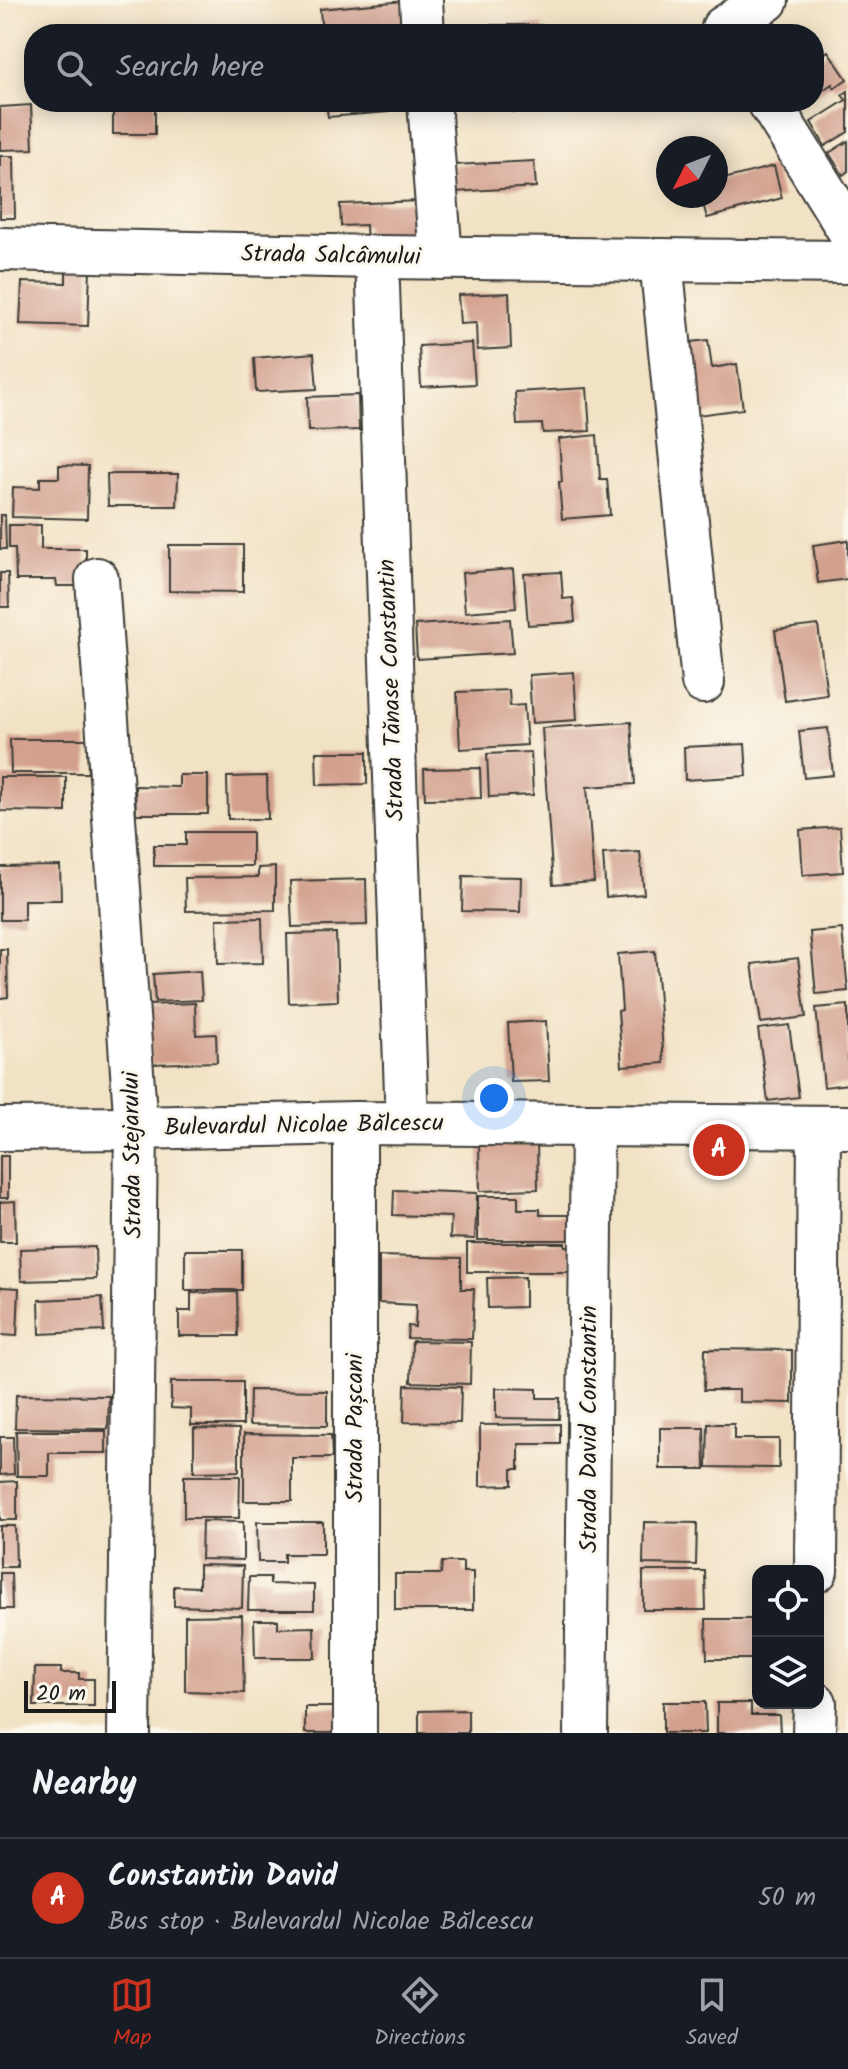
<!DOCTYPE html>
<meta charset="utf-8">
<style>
body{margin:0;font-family:Kalam,sans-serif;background:#242831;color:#f1f3f6}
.controls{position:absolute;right:24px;bottom:24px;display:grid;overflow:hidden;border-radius:16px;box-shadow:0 4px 20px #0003}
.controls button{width:72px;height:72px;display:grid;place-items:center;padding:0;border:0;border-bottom:2px solid #363941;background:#171b24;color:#f1f3f6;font:40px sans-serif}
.compass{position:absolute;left:656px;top:136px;width:72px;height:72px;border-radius:50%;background:#171b24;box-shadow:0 4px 20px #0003;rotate:228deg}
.scale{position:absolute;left:24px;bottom:20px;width:92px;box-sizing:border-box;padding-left:8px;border:4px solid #1c1c1c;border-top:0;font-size:22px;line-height:28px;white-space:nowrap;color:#1c1c1c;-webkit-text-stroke:6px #fbf7ec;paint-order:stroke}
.you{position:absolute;left:494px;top:1098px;width:28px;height:28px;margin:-20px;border:6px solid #fff;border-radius:50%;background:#1a73e8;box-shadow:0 0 0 12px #1a73e833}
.badge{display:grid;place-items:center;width:52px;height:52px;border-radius:50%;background:#c8321e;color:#fff;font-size:26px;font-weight:700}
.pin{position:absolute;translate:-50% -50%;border:4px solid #fff;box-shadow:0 2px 8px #0006}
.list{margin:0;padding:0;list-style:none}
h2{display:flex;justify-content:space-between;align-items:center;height:104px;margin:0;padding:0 32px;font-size:34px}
h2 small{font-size:26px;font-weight:400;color:#9ea1a6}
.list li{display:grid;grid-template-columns:52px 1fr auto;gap:24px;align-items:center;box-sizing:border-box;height:120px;padding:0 32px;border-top:2px solid #363941}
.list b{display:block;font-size:30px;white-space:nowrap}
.list p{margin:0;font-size:26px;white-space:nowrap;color:#9ea1a6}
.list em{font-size:26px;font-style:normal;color:#9ea1a6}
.icon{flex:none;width:44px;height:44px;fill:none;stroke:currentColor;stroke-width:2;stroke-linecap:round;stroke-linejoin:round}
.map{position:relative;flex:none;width:848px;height:1733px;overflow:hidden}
.search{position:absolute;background:#171b24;box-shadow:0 4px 20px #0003;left:24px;right:24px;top:24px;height:88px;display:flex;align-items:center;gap:20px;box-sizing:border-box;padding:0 28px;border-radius:32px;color:#9ea1a6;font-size:30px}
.sheet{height:224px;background:#171b24}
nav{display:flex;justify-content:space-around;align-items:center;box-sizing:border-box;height:112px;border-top:2px solid #363941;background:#171b24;font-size:22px;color:#9ea1a6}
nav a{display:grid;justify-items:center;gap:4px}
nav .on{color:#c8321e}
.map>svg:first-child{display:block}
.building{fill:#d3a08e}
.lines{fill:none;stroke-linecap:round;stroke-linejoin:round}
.minor-casing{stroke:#3c3a35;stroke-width:46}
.minor{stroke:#fff;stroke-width:42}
.labels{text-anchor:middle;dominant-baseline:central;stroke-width:6;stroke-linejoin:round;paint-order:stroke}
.street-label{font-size:24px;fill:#1c1c1c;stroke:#fbf7ec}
</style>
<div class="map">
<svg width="848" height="1733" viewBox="0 0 848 1733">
<rect width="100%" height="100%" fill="#fbf7ec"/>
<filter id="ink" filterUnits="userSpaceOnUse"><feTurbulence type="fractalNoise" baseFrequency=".0125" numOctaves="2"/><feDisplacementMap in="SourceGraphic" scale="16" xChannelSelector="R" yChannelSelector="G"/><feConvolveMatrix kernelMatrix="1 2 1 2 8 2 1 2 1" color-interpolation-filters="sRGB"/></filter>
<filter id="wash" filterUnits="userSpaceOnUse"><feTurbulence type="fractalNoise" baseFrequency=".006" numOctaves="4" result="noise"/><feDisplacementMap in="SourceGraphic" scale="32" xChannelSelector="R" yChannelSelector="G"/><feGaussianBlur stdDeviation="1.8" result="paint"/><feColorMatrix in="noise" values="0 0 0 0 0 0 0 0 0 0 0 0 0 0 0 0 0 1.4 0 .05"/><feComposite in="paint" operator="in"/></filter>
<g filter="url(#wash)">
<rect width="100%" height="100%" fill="#f2e2c5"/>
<g id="blocks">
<g class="building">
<path d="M404 1 407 34H322L320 9Z"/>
<rect x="467" y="25" width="75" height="9"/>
<path d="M828 51 847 79 834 88 832 84 814 96V61Z"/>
<path d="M848 91V132L825 146 811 122 846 100 842 95Z"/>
<rect x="113" y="102" width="42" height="32"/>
<path d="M326 102H387L388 112 328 117Z"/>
<path d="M513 102H599V111L513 112Z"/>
<path d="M31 105 33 149 0 150V107Z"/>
<path d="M848 141V171L843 175 829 153Z"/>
<path d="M0 156H14L15 218H0Z"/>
<path d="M534 161 536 187 454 192 453 165Z"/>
<path d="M774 166 782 198 707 218 701 196H716V181Z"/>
<path d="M422 201 424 242 367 244 366 225 341 226 340 204Z"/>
<path d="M66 266 90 268 88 326 20 324 22 282 66 283Z"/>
<path d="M509 293 511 348 477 350 476 323 460 324 458 295Z"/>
<path d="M708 340 712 368 737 364 743 409 683 417 674 344Z"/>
<path d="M472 343 475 384 421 387 419 346Z"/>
<path d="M314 353 317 389 256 392 254 358Z"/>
<path d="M587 388 590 431 543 433 542 424 517 425 515 392Z"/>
<path d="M358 395 359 430 308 431 307 397Z"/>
<path d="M597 435 600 479H607L610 515 562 519 559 482H562L559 439Z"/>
<path d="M59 465 88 466 87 519 12 517 13 487 40 488V478H59Z"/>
<path d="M107 474H178L177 506H108Z"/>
<path d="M0 515H5L6 549H0Z"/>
<path d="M9 525H41V549H86V586H57L56 580H16L15 548H9Z"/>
<path d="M848 540V579L818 583 813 545Z"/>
<path d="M169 545H243V592L169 591Z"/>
<path d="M513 569 516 608 465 612 462 573Z"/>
<path d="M561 572 563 599 573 598 575 622 528 625 524 574Z"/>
<path d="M0 573H8L9 607H0Z"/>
<path d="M510 619 513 653 417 659 415 625Z"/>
<path d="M818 625 827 695 785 701 775 630Z"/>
<path d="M574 672 577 720 532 723 529 675Z"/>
<path d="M509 690 510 706 524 705 527 745 460 749 457 692Z"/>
<path d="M631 722 635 784 587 787 594 882 553 885 542 728Z"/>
<path d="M828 728 833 775 804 778 799 731Z"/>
<path d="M10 739H87L88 773H11Z"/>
<path d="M745 744 747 776 685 780 684 747Z"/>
<path d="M316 752H367V784L317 785Z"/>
<path d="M531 752 533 795 489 797 487 754Z"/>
<path d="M480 768 481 798 425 799 424 769Z"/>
<path d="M179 775H208V814H136L135 786 179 787Z"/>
<path d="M267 776 268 819H228L227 777Z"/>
<path d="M0 777H66V812L0 811Z"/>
<path d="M840 827 843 872 803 875 800 830Z"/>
<path d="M186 832H252V866H154V845H186Z"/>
<path d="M640 852 644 894 606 897 603 854Z"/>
<path d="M60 866 61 900H24V920H0V867Z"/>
<path d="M275 867V910L186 911 185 878 258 877V868Z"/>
<path d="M463 876 521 877 520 912 462 911Z"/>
<path d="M366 879 367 925 292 927 290 881Z"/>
<path d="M262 918 263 963 218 964 217 919Z"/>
<path d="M842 929 848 991 816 994 810 932Z"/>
<path d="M336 933 338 1001 289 1003 287 934Z"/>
<path d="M0 949H7L8 997 0 998Z"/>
<path d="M655 951 664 1063 622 1066 618 1011 622 1010 618 954Z"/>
<path d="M798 958 806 1017 761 1023 752 964Z"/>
<path d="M200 971 202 1000 155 1002 153 974Z"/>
<path d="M195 1003 196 1035 216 1034 217 1062 151 1064 149 1005Z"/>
<path d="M848 1005V1084L824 1087 816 1008Z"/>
<path d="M546 1021 549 1081 511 1082 508 1023Z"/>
<path d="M789 1025 799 1097 768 1101 758 1029Z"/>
<path d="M537 1143 538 1189 480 1191 479 1144Z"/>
<rect x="0" y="1156" width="8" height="42"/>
<path d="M394 1190 477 1193 475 1239 450 1238 451 1217 393 1215Z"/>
<path d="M478 1196H518V1209H540V1215H572V1240H478Z"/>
<path d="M15 1201 16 1242H0V1202Z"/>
<path d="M467 1243H565V1246H570V1272H467Z"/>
<path d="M95 1247 96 1279 21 1281 20 1249Z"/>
<rect x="185" y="1250" width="57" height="40"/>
<path d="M379 1256 461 1258V1289H474L472 1339 407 1338 408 1326 415 1327 416 1305 379 1303Z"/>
<path d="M525 1277V1307L488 1308 487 1278Z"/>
<path d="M0 1287 19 1288 17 1336 0 1335Z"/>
<path d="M237 1292 238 1336H179V1311H191V1293Z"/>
<path d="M102 1297 104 1331 40 1334 39 1300Z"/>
<path d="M412 1341 471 1342 470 1384 411 1382Z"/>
<path d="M705 1349 792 1350V1403L739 1402V1390H704Z"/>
<path d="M171 1382H243V1425H191V1409L171 1408Z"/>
<path d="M405 1385 461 1387 460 1423 404 1422Z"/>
<path d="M496 1388 537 1389V1398H560L559 1419 496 1418Z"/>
<path d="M250 1390 327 1391V1426L249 1425Z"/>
<path d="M16 1395 109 1396 108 1429 15 1428Z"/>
<path d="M560 1424V1444H519V1469H512V1485L480 1486V1425Z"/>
<path d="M708 1424H734V1439H779V1468L707 1467Z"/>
<path d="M194 1428 239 1429V1471L194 1472Z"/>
<path d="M660 1428H704L705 1469H660Z"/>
<path d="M16 1431H106V1453H49V1476H17Z"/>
<path d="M244 1434 331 1435 332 1458H292V1501H244Z"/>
<path d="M0 1437H13L14 1474 0 1475Z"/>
<path d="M184 1476H240L239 1518H184Z"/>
<path d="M17 1481V1520H0V1482Z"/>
<path d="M202 1521 243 1522V1560L201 1559Z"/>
<path d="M257 1522H323V1554H284V1562H258Z"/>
<path d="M644 1522 697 1523 696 1565 643 1564Z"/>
<path d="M0 1526H15L16 1567H0Z"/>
<path d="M442 1562H463V1572H473V1610H395V1574H441Z"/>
<path d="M199 1565 243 1566 242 1608 174 1606V1586L199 1587Z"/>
<path d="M643 1571H705L706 1610H643Z"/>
<path d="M0 1573H11L12 1609H0Z"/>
<path d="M249 1577H270V1584L314 1585V1610H248Z"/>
<path d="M242 1615 244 1693 185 1691V1616Z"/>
<path d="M706 1619H758V1659H707Z"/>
<path d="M254 1620H278V1628L314 1627 315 1658H255Z"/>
<path d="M35 1668H61V1673H79V1679H94V1706H34Z"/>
<path d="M663 1702H705L706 1733H663Z"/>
<path d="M717 1703H751V1715H779L780 1733H717Z"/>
<rect x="305" y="1707" width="34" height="26"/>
<path d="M468 1710V1733H419V1711Z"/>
</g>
</g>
</g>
<g filter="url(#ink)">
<use href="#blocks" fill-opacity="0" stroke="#3c3a35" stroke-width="2"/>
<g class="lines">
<g class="minor-casing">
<g id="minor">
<path d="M421 0 423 34"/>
<path d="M723 28 767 0"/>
<path d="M429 102 441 258"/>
<path d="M769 102 848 229"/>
<path d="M0 249 377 257 848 262"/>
<path d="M377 257 407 1123"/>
<path d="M661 260 703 682"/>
<path d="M97 579 136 1128 129 1733"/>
<path d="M0 1129 136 1128 355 1123 848 1127"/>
<path d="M816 1571 819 1127"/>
<path d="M355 1733V1123"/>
<path d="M586 1733 592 1125"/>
<path d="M814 1733 815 1703"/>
</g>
</g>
<use href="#minor" class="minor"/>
</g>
</g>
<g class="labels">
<g class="street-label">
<text transform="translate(331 256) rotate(1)">Strada Salcâmului</text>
<text transform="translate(392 690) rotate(-92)">Strada Tănase Constantin</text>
<text transform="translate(304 1126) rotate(-1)">Bulevardul Nicolae Bălcescu</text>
<text transform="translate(133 1155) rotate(-91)">Strada Stejarului</text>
<text transform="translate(355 1428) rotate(-90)">Strada Pașcani</text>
<text transform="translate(589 1429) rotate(-90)">Strada David Constantin</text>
</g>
</g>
</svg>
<div class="controls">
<button><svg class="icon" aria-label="locate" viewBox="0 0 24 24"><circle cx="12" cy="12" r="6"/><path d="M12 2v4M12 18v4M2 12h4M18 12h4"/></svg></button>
<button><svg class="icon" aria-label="layers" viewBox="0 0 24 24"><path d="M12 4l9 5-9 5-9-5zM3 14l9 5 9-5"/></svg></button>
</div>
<svg class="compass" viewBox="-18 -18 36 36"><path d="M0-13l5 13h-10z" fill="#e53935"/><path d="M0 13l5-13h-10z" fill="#9ea1a6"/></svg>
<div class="scale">20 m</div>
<div class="you"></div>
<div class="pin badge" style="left:719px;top:1150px">A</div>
<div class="search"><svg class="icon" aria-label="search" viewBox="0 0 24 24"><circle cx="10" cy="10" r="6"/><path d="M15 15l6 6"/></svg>Search here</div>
</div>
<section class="sheet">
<h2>Nearby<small></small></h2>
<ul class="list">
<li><span class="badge">A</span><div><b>Constantin David</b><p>Bus stop · Bulevardul Nicolae Bălcescu</p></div><em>50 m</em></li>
</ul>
</section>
<nav>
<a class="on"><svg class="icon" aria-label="map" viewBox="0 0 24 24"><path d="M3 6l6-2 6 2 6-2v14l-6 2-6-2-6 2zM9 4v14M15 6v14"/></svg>Map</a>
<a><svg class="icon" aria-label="directions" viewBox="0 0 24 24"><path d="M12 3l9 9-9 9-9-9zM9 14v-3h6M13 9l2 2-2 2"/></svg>Directions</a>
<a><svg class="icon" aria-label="saved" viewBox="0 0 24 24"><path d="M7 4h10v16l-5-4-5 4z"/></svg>Saved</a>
</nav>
